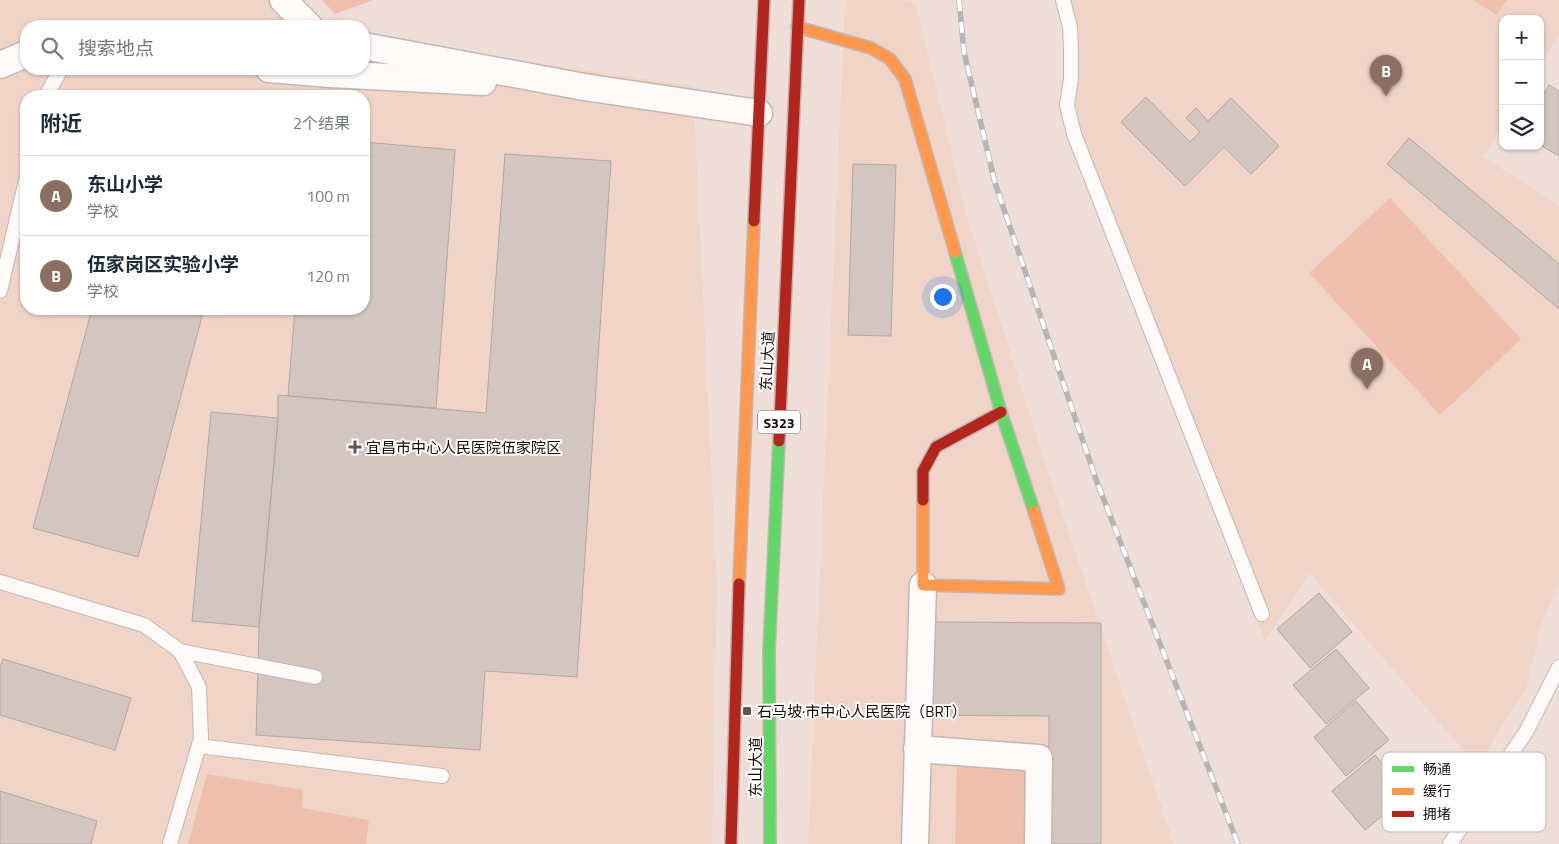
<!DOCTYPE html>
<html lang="zh">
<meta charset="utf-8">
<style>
body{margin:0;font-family:"Titillium Web","Noto Sans SC",sans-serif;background:#f6f6f7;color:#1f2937}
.controls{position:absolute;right:15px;top:15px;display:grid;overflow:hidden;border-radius:10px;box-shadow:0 1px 4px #0004}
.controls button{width:45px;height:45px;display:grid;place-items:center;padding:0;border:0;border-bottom:1px solid #e0e1e3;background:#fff;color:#1f2937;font:25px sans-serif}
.you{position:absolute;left:942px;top:296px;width:18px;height:18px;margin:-12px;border:4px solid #fff;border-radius:50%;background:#1a73e8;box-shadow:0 0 0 8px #1a73e833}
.badge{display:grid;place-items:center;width:32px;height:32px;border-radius:50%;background:#615550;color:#fff;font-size:16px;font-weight:700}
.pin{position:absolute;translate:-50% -41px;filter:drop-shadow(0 1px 2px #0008)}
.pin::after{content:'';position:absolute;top:26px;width:18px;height:15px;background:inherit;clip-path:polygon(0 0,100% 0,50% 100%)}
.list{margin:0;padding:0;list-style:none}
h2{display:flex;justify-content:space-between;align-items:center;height:65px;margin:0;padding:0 20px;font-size:21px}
h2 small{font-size:16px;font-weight:400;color:#747a83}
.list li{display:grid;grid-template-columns:32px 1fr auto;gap:15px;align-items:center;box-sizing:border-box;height:80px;padding:0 20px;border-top:1px solid #e0e1e3}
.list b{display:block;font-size:19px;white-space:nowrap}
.list p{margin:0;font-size:16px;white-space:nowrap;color:#747a83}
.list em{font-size:16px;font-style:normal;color:#747a83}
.icon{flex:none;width:28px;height:28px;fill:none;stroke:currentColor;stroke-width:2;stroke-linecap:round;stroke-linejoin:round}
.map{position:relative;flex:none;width:1559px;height:844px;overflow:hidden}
.search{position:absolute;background:#fff;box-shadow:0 1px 4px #0004;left:20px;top:20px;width:350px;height:55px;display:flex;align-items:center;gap:12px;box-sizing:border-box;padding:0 18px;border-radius:20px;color:#747a83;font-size:19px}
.panel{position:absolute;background:#fff;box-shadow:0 1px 4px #0004;left:20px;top:90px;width:350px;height:225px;border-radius:20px}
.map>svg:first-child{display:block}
.built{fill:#f1d4c8;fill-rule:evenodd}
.green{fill:#eebfad}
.building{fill:#d3c5c0;stroke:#b2a5a0}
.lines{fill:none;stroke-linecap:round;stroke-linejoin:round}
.lane-casing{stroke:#c4b6b0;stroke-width:16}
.street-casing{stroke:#c4b6b0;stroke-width:29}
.fast-casing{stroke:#c4b6b0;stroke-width:14}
.slow-casing{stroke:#c4b6b0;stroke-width:14}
.jam-casing{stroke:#c4b6b0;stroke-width:14}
.lane{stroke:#fdfaf9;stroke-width:14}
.street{stroke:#fdfaf9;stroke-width:26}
.fast{stroke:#63d668;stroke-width:11}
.slow{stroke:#ff974d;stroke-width:11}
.jam{stroke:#b3261e;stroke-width:11}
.rail-casing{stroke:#b8b4b2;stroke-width:5.5}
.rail{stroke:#fff;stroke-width:4;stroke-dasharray:11;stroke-linecap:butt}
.poi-dot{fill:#615550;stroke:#fff;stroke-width:2}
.labels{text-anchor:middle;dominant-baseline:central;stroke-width:4;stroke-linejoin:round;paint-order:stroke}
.shield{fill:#fff;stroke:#5b5451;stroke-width:1}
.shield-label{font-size:14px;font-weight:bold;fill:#150b07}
.street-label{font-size:15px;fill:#150b07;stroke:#fff}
.poi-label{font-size:15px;fill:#150b07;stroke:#fff;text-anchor:start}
.key{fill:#fff;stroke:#b9b6b5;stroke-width:1}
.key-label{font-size:14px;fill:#150b07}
</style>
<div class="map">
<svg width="1559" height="844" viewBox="0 0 1559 844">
<rect width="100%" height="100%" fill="#efded7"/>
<g class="built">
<path d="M0 0H296L320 26H26V69H364V37L693 86 717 586 712 844H0ZM26 96H364V309H26Z"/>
<path d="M845 0H902L916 4 966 213 1048 471 1174 844H808Z"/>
<path d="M1067 0H1559V36L1540 66V19H1503V125L1483 157 1559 205V582L1540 629 1526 689 1477 766 1309 573 1265 641 1074 108 1079 39Z"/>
</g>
<g class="green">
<path d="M322 0H374L335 14Z"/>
<path d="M1474 0H1507L1496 15Z"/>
<path d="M1390 198 1521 339 1440 415 1309 273Z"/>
<path d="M957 764 1033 765 1031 844H955Z"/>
<path d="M207 774 303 790 302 808 369 820 366 844H188Z"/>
</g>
<g class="building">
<path d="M1549 85 1559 91V156L1540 145V101Z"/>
<path d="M1146 97 1190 142 1200 132 1186 118 1196 108 1208 121 1231 98 1279 146 1251 174 1224 147 1185 186 1121 122Z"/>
<path d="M1409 138 1559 264V309L1387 164Z"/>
<path d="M364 142 455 150 436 408 288 396 295 309H364Z"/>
<path d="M505 154 611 161 577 677 485 671 480 750 256 735 259 627 278 418V395L486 413Z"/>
<path d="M853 164 896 165 891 336 848 335Z"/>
<path d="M92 309H204L138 557 33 528Z"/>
<path d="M211 412 278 418 259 627 192 621Z"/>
<path d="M1319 593 1352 632 1310 668 1277 629Z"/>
<path d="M923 622 1101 623V844H1049V716L923 715Z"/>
<path d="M1336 649 1369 688 1326 724 1293 685Z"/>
<path d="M3 659 131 698 115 750 0 715V668Z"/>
<path d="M1356 701 1389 740 1346 776 1314 737Z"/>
<path d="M1375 755 1408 795 1365 830 1332 791Z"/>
<path d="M0 791 97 821 91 844H0Z"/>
</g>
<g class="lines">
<g class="lane-casing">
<g id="lane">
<path d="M1063 0 1070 27 1071 50V79L1067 105 1074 134 1262 614"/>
<path d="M46 96 61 69"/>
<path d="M0 291 26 180"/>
<path d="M0 582 144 625 180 651 199 687 201 738 170 844"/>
<path d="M180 651 315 677"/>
<path d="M199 746 442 776"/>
<path d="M1450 844 1526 732 1559 667"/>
</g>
</g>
<g class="street-casing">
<g id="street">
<path d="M283 0 309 26"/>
<path d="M364 46 584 87 759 113"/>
<path d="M0 65 26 54"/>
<path d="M269 69 330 74 483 82"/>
<path d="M917 749 1039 758 1038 844"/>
<path d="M915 844 923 585"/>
</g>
</g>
<g class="fast-casing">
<g id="fast">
<path d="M955 252 1001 412 1034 511"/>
<path d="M770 844 769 650 779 441"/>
</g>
</g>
<g class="slow-casing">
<g id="slow">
<path d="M797 27 871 48 890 59 905 79 955 252"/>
<path d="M923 500V585L1059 589 1034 511"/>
<path d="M739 584 754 221"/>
</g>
</g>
<g class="jam-casing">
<g id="jam">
<path d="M754 221 764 0"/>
<path d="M779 441 799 0"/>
<path d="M923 500V471L936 447 1001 412"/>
<path d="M731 844 739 584"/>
</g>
</g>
<use href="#lane" class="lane"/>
<use href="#street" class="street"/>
<use href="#fast" class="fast"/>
<use href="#slow" class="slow"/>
<use href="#jam" class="jam"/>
<g class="rail-casing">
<path id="rail" d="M959 0 964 52 995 183 1097 482 1238 844"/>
</g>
<use href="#rail" class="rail"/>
</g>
<g class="poi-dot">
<path d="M352.5 439.5h5v5h5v5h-5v5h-5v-5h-5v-5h5z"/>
<rect x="742" y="706" width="10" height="10" rx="2.5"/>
</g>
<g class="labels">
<rect class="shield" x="758" y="410.5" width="42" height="23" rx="4"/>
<g class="shield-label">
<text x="779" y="422">S323</text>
</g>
<g class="street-label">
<text transform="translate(767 361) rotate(-87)">东山大道</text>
<text transform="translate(755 767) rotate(-90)">东山大道</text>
</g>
<g class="poi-label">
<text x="366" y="447">宜昌市中心人民医院伍家院区</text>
<text x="757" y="711">石马坡·市中心人民医院（BRT）</text>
</g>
</g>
<rect x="1382" y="752" width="164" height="80" rx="8" class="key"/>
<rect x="1392" y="766" width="22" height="6" fill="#63d668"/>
<rect x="1392" y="788" width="22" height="7" fill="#ff974d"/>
<rect x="1392" y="811" width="22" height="6" fill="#b3261e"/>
<g class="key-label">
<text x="1423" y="774">畅通</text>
<text x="1423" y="796">缓行</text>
<text x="1423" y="819">拥堵</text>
</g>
</svg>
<div class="controls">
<button>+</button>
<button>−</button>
<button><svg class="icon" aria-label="layers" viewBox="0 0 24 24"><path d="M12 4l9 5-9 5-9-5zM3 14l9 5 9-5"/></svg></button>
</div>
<div class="you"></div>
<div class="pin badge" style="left:1367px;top:389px;background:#8d6e63">A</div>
<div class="pin badge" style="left:1386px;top:96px;background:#8d6e63">B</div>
<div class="search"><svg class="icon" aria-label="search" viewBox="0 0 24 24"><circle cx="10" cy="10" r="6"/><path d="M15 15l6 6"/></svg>搜索地点</div>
<section class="panel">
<h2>附近<small>2个结果</small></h2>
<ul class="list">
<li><span class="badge" style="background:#8d6e63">A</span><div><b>东山小学</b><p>学校</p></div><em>100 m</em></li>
<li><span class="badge" style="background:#8d6e63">B</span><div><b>伍家岗区实验小学</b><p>学校</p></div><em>120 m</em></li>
</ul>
</section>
</div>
